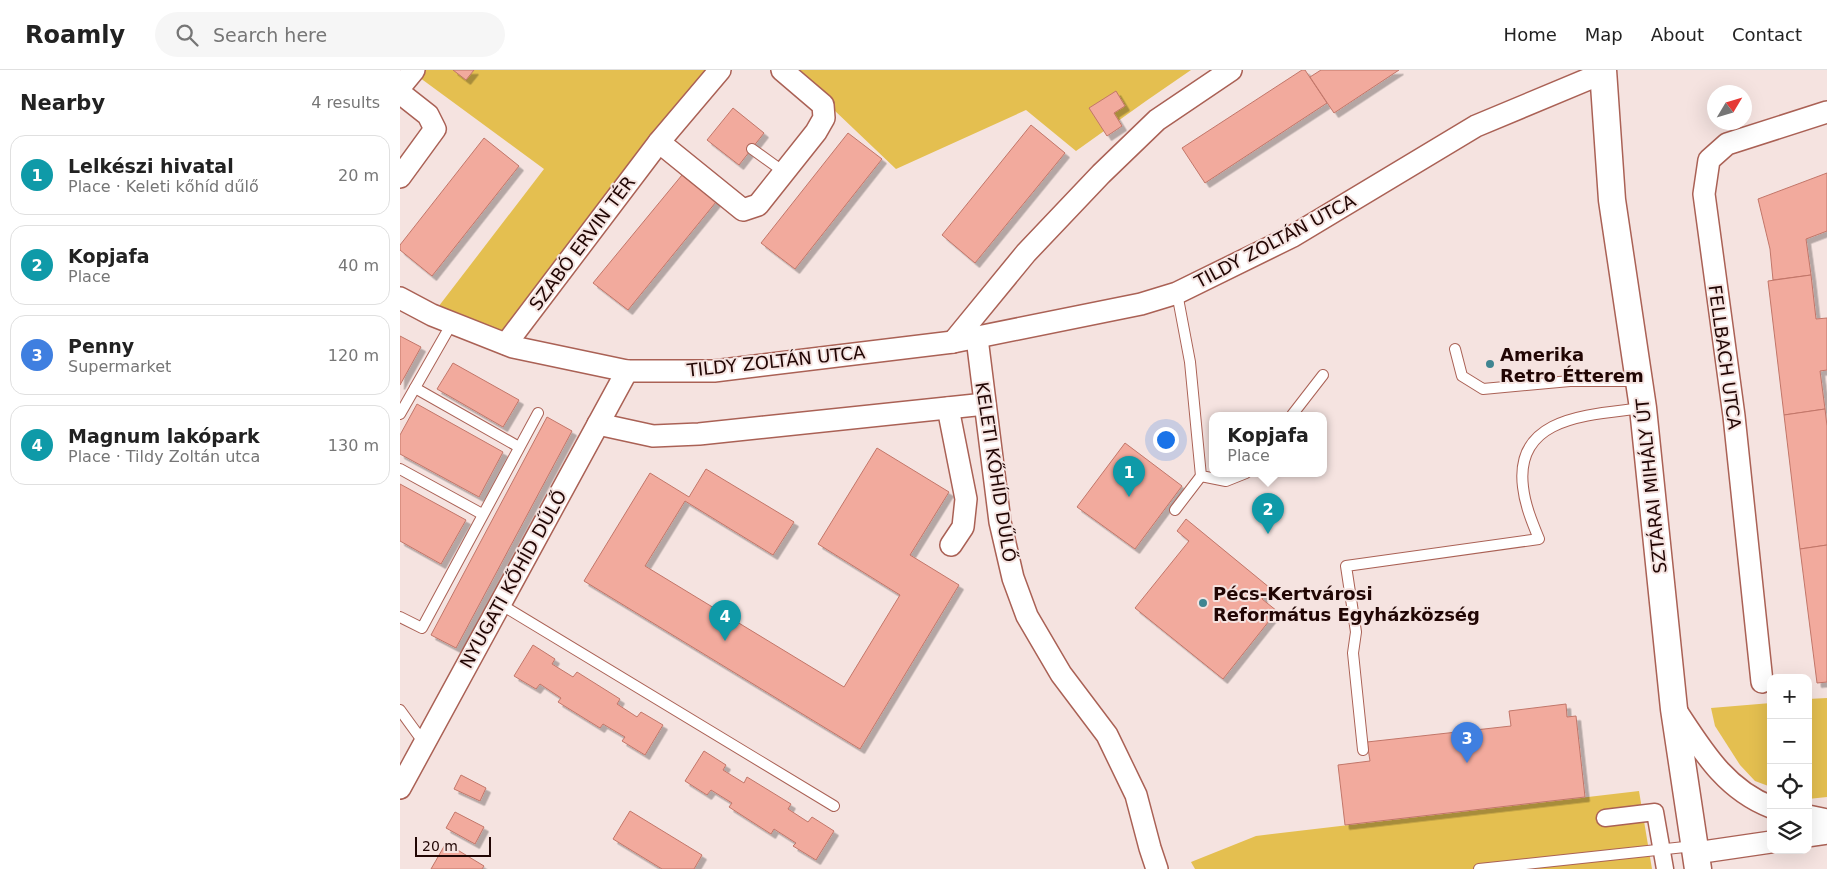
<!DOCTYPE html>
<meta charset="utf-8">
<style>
body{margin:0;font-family:"DejaVu Sans",sans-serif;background:#f6f6f6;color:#222}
.controls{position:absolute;right:15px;bottom:15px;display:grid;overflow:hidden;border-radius:10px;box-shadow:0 5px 20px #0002}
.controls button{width:45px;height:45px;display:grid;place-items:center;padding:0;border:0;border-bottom:1px solid #e0e0e0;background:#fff;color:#222;font:25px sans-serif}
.compass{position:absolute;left:1307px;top:15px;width:45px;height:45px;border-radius:50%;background:#fff;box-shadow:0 5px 20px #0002;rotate:52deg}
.scale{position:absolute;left:15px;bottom:12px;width:76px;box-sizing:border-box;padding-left:5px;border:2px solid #210604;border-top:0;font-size:14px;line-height:18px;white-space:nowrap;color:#210604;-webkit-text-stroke:4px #f5e3e0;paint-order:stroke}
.you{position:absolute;left:765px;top:369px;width:18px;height:18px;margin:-12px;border:4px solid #fff;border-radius:50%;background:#1a73e8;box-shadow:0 0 0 8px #1a73e833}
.badge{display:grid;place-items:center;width:32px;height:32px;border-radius:50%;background:#ea580c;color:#fff;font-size:16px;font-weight:700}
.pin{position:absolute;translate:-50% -41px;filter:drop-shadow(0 1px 2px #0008)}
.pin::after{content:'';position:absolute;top:26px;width:18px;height:15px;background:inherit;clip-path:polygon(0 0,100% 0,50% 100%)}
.popup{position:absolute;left:809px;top:342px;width:118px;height:65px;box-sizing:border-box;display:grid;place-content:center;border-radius:10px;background:#fff;filter:drop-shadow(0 1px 4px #0005);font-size:16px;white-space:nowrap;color:#767676}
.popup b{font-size:19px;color:#222}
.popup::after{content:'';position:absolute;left:50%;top:100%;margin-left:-10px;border:10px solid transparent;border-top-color:#fff}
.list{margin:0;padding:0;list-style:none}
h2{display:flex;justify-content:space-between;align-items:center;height:65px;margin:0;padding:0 20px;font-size:21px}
h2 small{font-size:16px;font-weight:400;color:#767676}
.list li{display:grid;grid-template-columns:32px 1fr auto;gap:15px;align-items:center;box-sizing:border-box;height:80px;margin:0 10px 10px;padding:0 10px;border:1px solid #e0e0e0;border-radius:15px}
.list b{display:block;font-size:19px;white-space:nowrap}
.list p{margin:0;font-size:16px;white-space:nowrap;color:#767676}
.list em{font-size:16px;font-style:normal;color:#767676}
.icon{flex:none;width:28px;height:28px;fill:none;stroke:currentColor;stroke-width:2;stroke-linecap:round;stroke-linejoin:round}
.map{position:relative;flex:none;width:1427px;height:799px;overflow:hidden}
header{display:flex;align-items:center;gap:30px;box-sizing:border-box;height:70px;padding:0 25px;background:#fff;border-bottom:1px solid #e0e0e0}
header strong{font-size:24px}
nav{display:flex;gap:28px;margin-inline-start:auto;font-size:18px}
.search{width:350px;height:45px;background:#f6f6f6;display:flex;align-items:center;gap:12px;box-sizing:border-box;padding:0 18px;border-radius:28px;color:#767676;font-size:19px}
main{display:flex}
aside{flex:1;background:#fff}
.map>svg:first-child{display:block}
.green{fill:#e4bf50}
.building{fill:#f2aa9d;stroke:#c27669;filter:url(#shadow)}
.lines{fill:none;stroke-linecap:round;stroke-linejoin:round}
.service-casing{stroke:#aa6155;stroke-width:12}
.pedestrian-casing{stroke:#aa6155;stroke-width:19}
.minor-casing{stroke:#aa6155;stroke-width:24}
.tertiary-casing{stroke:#aa6155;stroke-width:29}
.service{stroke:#fff;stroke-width:10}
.pedestrian{stroke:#fff;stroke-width:16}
.minor{stroke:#fff;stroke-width:21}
.tertiary{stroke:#fff;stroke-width:26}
.poi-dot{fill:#3f8591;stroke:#f5e3e0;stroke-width:2}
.labels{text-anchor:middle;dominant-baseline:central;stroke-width:4;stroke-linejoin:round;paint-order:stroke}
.street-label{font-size:18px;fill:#210604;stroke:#f5e3e0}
.poi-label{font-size:18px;font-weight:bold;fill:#210604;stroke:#f5e3e0;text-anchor:start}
</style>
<header>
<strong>Roamly</strong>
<div class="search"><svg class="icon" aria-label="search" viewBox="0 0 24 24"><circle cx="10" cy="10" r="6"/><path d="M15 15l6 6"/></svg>Search here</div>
<nav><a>Home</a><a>Map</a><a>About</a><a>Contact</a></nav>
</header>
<main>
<aside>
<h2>Nearby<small>4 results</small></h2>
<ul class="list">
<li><span class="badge" style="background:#0f9aa8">1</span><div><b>Lelkészi hivatal</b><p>Place · Keleti kőhíd dűlő</p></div><em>20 m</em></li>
<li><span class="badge" style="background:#0f9aa8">2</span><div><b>Kopjafa</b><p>Place</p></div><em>40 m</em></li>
<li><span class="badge" style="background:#3f7fe0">3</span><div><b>Penny</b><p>Supermarket</p></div><em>120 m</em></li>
<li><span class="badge" style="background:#0f9aa8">4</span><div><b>Magnum lakópark</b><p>Place · Tildy Zoltán utca</p></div><em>130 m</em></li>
</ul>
</aside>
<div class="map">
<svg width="1427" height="799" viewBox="0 0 1427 799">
<defs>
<filter id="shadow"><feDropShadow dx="4.5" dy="4.5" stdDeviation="0" flood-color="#0004"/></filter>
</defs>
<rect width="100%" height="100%" fill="#f5e3e0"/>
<g class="green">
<path d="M14 0H320L106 274 32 245 144 99 12 2Z"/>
<path d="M392 0H791L746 31 676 81 626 40 496 99Z"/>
<path d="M1427 628V727L1408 729V629Z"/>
<path d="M1371 633V717L1355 711 1340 695 1315 656 1311 638Z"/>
<path d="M1239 721 1252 799H795L791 792 856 766Z"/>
</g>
<g class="building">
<path d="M53 0H74L66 10Z"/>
<path d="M902 0H905L927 33 805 113 782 78Z"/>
<path d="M921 0H999L934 43 910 7Z"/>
<path d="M716 21 725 36 714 43 722 56 707 66 689 38Z"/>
<path d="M333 38 364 63 339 95 307 70Z"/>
<path d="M631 55 665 83 575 193 542 165Z"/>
<path d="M448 63 482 89 395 199 361 173Z"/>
<path d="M84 68 119 96 32 206 0 180V175Z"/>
<path d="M1427 103V161L1406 169 1411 205 1373 210 1370 179 1358 129Z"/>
<path d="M282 105 316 132 228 240 193 213Z"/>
<path d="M1411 205 1416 249 1427 248V300L1420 301 1425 339 1384 345 1368 211Z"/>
<path d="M0 266 21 277 0 315Z"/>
<path d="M53 293 119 330 103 357 37 319Z"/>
<path d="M17 334 103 382 79 427 0 384V365Z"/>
<path d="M1425 339 1427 356V475L1400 479 1384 345Z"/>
<path d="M147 347 172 361 56 578 31 565Z"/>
<path d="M725 373 782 416 735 479 677 437Z"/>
<path d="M477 378 549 422 510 485 559 515 460 679 184 511 250 403 289 427 306 399 394 452 373 485 285 431 245 496 444 617 500 525 418 474Z"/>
<path d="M0 414 66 450 41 494 0 471Z"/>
<path d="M786 449 870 518 862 529 877 541 823 609 735 538 789 471 777 461Z"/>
<path d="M1427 475V612L1417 613 1400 479Z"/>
<path d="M133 575 155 589 152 594 173 607 177 602 220 629 217 634 237 647 241 642 263 655 245 685 222 671 225 667 203 654 200 658 158 632 161 628 140 614 136 619 114 606Z"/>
<path d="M1166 634 1167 647 1176 646 1185 727 945 755 938 695 970 691 967 672 1111 656 1109 641Z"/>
<path d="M304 681 326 695 323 700 344 713 347 707 391 734 388 739 408 752 412 747 434 761 416 790 393 776 396 773 374 759 371 764 329 737 332 733 311 720 307 725 285 711Z"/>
<path d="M61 705 86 718 80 731 54 719Z"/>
<path d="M230 741 302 785 294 799H262L213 769Z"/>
<path d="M55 742 84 757 75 774 46 758Z"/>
<path d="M46 773 84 796 82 799H31Z"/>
</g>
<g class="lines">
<g class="service-casing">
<g id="service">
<path d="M352 79 384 102"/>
<path d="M777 223 790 292 801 406 826 411 846 403"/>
<path d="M1055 279 1062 306 1083 319 1170 311H1237"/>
<path d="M15 318 119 377"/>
<path d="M0 344 52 253"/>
<path d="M892 345 923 305"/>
<path d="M0 399 82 444"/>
<path d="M775 440 801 406"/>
<path d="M100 534 434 736"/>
<path d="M0 547 22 558 138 343"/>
<path d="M0 640 24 673"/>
<path d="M963 680 953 583 956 562 946 496 1139 469C1132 452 1125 435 1123 417 1114 345 1192 345 1242 338"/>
<path d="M1079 799 1294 776"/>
</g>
</g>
<g class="pedestrian-casing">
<path id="pedestrian" d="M1205 748 1255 742 1265 799"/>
</g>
<g class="minor-casing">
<g id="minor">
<path d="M0 17 14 0"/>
<path d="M0 23 28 45 35 59 0 107"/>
<path d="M259 72 343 140 358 135 416 62 424 48 423 35 382 0"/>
<path d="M0 228 32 245 113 277 227 301H314L553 272 741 234 777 223 893 166 1076 56 1203 3"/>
<path d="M577 268 600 452 613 508 627 546 661 604 707 665 736 725 750 778 757 799"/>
<path d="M553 272 626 183 701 104 757 50 831 0"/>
<path d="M106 274 259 72 320 0"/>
<path d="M548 338 566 429 563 457 551 475"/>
<path d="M198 354 253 366 299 364 585 334"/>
<path d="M1362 612 1334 346 1304 124 1309 90 1327 74 1427 42"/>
<path d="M1275 639C1301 678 1324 719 1371 737"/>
<path d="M0 718 227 301"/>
<path d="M1408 746 1427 750"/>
<path d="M1408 766 1427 763"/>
<path d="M1296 783 1371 772"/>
</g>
</g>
<g class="tertiary-casing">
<path id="tertiary" d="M1203 0 1212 130 1243 338 1274 639 1298 799"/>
</g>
<use href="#service" class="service"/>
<use href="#pedestrian" class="pedestrian"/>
<use href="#minor" class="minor"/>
<use href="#tertiary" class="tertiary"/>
</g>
<g class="poi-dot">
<circle cx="1090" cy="294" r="5"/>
<circle cx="803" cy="533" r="5"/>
</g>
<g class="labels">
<g class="street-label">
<text transform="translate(875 171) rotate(-28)">TILDY ZOLTÁN UTCA</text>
<text transform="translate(182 173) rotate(-53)">SZABÓ ERVIN TÉR</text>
<text transform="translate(1325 287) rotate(82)">FELLBACH UTCA</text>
<text transform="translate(376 291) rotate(-6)">TILDY ZOLTÁN UTCA</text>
<text transform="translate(596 402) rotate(81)">KELETI KŐHÍD DŰLŐ</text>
<text transform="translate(1251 416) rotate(-96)">SZTÁRAI MIHÁLY ÚT</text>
<text transform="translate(113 509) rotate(-61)">NYUGATI KŐHÍD DŰLŐ</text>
</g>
<g class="poi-label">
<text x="1100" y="284">Amerika<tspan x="1100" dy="21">Retro Étterem</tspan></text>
<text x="813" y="523">Pécs-Kertvárosi<tspan x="813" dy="21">Református Egyházközség</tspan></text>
</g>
</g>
</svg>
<div class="controls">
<button>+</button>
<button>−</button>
<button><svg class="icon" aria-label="locate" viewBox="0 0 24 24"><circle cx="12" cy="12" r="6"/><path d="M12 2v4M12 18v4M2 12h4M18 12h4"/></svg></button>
<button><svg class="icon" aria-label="layers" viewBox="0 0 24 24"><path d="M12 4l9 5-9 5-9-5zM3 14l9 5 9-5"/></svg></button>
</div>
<svg class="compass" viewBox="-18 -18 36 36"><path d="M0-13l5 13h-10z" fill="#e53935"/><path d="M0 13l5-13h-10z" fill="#767676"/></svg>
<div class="scale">20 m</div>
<div class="you"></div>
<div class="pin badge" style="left:729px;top:427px;background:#0f9aa8">1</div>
<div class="pin badge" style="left:868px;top:464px;background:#0f9aa8">2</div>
<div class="popup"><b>Kopjafa</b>Place</div>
<div class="pin badge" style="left:1067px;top:693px;background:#3f7fe0">3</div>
<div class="pin badge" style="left:325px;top:571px;background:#0f9aa8">4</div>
</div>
</main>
